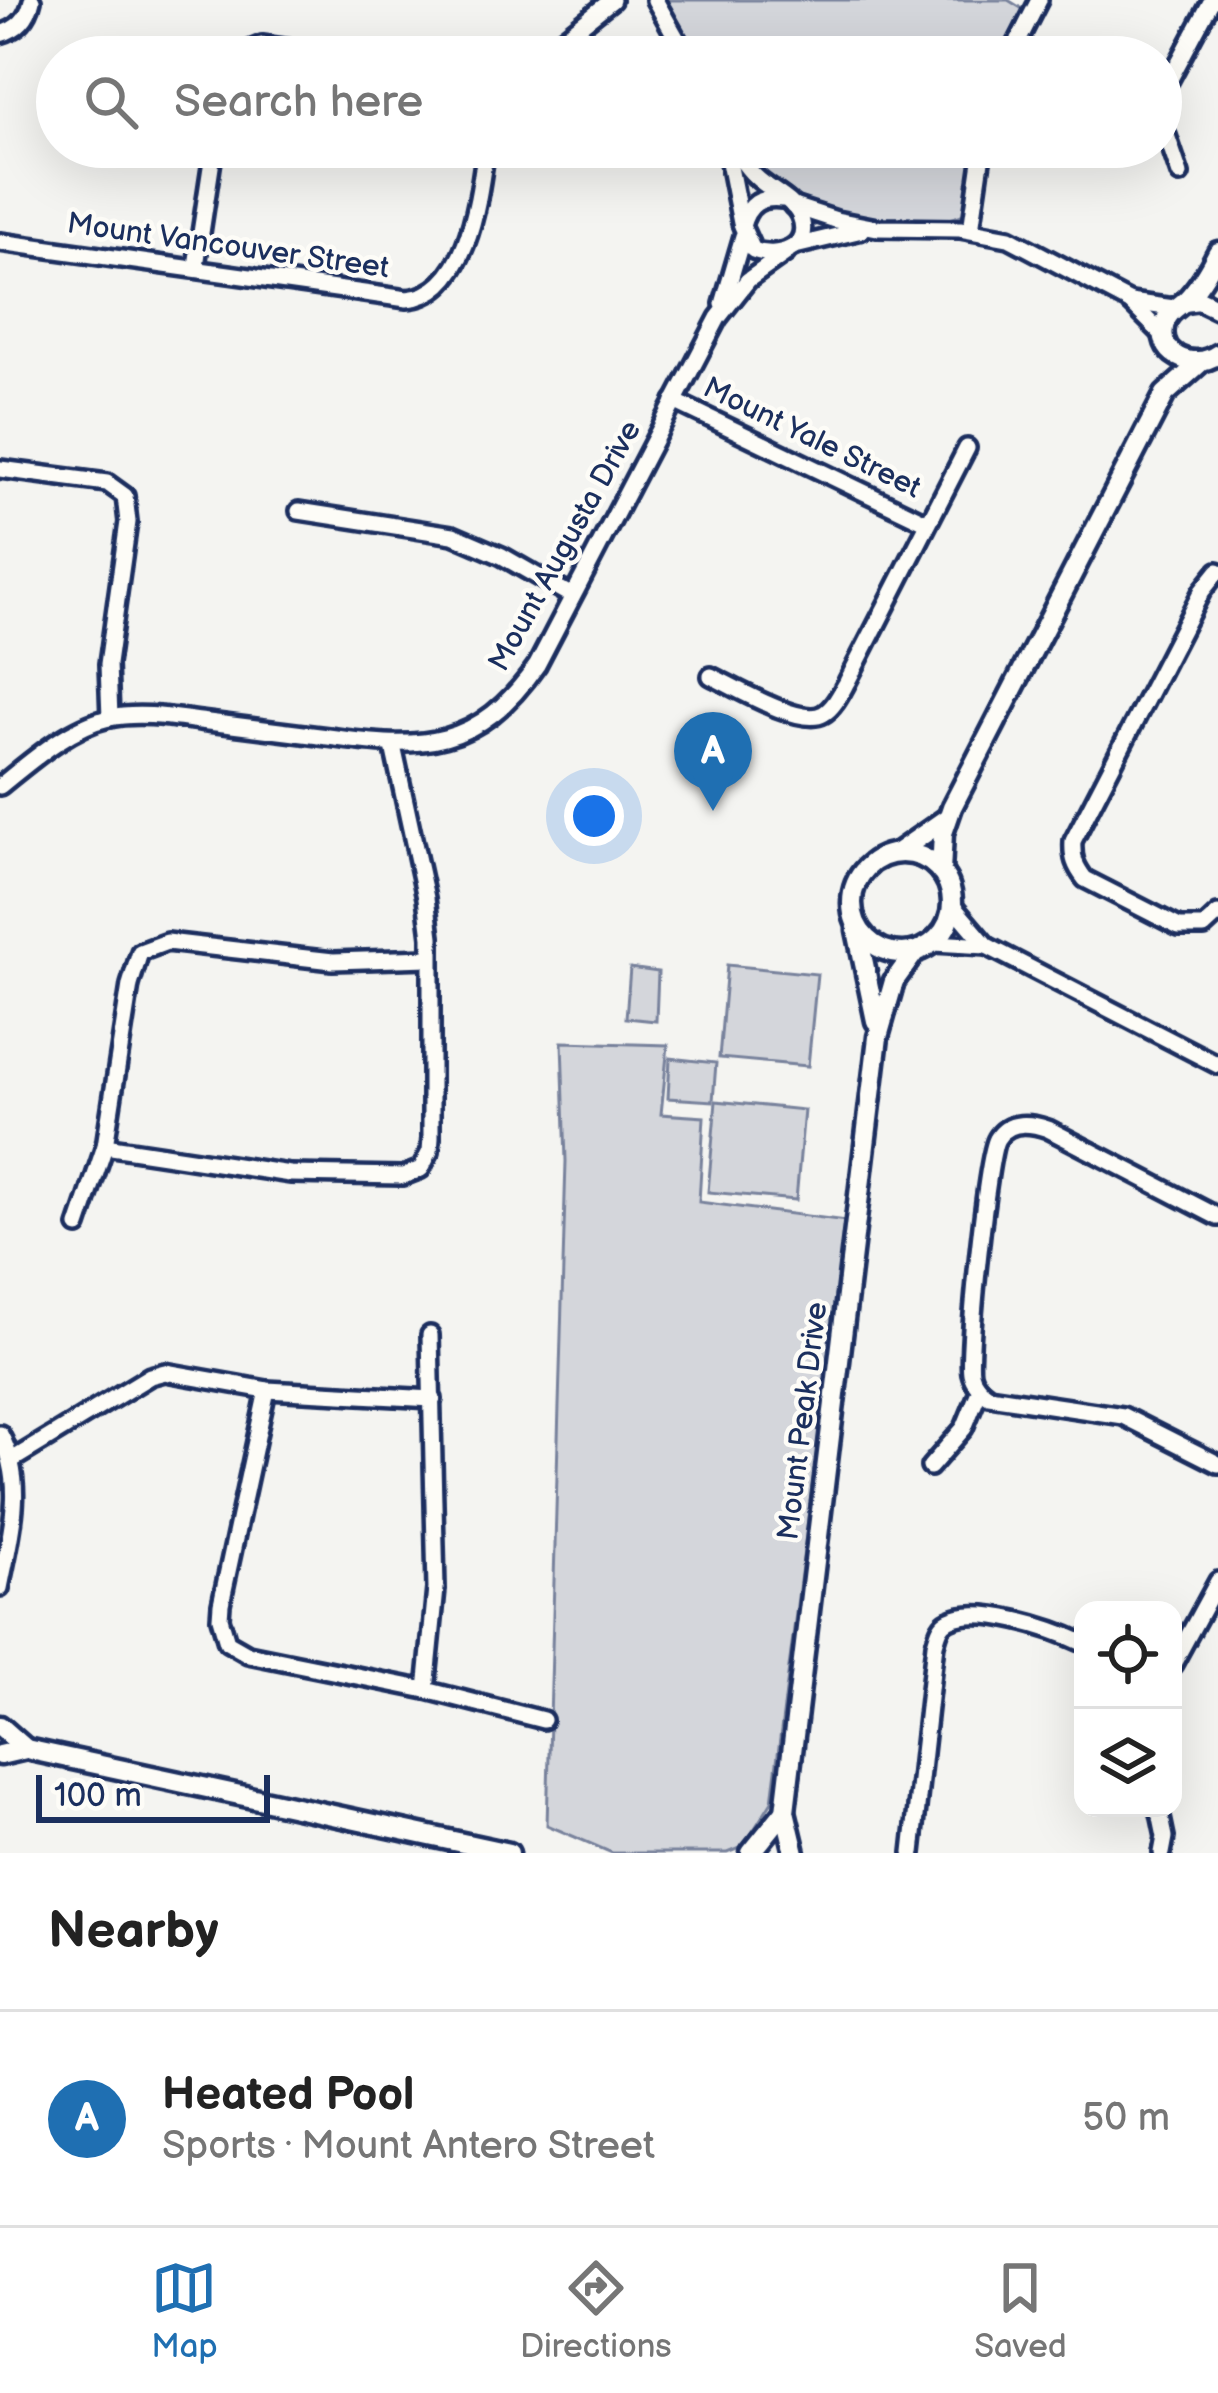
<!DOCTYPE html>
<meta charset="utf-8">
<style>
body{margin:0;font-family:"Balsamiq Sans",sans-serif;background:#f6f6f6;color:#222}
.controls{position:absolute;right:36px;bottom:36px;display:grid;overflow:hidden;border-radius:24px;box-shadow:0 12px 48px #0002}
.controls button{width:108px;height:108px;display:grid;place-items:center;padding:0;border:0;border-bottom:3px solid #e0e0e0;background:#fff;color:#222;font:60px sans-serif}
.scale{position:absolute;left:36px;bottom:30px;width:234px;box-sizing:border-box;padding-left:12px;border:6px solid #1b2f5e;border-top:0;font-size:33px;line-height:42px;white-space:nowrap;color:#1b2f5e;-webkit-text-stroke:9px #fdfcf7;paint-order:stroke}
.you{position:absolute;left:594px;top:816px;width:42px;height:42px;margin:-30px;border:9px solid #fff;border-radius:50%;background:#1a73e8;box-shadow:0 0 0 18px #1a73e833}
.badge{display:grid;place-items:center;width:78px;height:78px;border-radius:50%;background:#1f6fb2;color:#fff;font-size:39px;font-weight:700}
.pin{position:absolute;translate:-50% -99px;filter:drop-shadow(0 3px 6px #0008)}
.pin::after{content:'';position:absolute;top:63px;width:42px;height:36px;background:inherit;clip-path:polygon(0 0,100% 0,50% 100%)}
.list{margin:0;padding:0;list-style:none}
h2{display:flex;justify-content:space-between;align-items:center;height:156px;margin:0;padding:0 48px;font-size:51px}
h2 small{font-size:39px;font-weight:400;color:#767676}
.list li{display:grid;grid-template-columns:78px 1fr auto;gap:36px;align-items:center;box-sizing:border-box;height:216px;padding:0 48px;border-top:3px solid #e0e0e0}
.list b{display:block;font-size:45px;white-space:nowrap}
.list p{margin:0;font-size:39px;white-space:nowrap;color:#767676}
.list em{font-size:39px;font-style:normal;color:#767676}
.icon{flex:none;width:66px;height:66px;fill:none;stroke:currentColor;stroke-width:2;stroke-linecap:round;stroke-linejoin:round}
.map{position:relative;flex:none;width:1218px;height:1853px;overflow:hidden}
.search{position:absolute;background:#fff;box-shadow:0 12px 48px #0002;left:36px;right:36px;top:36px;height:132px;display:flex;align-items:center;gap:30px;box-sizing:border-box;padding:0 42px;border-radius:66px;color:#767676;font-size:45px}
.sheet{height:372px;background:#fff}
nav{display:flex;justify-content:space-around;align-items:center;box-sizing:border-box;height:168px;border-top:3px solid #e0e0e0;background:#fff;font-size:33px;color:#767676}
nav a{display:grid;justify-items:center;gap:6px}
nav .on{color:#1f6fb2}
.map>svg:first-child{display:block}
.green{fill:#d4d6db;stroke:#78829c;stroke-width:3}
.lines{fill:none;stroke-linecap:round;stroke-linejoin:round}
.minor-casing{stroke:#1b2f5e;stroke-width:24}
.tertiary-casing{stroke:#1b2f5e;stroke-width:27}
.minor{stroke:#fdfcf7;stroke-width:15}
.tertiary{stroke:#fdfcf7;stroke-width:18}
.labels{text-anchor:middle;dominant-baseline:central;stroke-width:9;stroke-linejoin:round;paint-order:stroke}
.street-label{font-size:30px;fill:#1b2f5e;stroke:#fdfcf7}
</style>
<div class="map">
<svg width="1218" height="1853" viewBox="0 0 1218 1853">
<rect width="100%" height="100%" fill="#f4f4f1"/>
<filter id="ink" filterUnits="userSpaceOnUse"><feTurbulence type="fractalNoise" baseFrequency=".00833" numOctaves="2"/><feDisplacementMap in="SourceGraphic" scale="24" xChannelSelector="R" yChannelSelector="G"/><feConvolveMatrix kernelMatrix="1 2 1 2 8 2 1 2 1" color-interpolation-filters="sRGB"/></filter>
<g filter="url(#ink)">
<g class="green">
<path d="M665 0H1008L1026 11 1002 57H696Z"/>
<path d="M739 147H975L966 213C924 233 824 221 785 194 767 181 753 164 739 147Z"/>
<path d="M727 965 817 974 808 1066 719 1058Z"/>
<path d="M630 968 658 972 656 1021 626 1018Z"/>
<path d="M562 1042 668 1045 661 1114 704 1117 699 1202 846 1221 772 1801 743 1847 728 1853H612L547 1825 566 1161Z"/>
<path d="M670 1058 716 1063 713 1101 668 1098Z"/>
<path d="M716 1101 804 1110 796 1200 708 1192Z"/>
</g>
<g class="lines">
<g class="minor-casing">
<g id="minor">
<path d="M655 0 687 57"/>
<path d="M0 34C18 29 28 19 32 0"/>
<path d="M233 57 262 45 348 57"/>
<path d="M540 57 612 0"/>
<path d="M1010 57 1039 0"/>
<path d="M1161 96 1212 0"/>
<path d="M1161 118 1180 174"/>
<path d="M726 147 741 223"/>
<path d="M732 147C740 158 747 169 756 177 769 190 793 199 800 216 813 249 776 259 753 250L742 226C748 204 760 196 783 199"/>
<path d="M793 206 836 220 877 228 960 229 1009 238 1130 302 1164 336"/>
<path d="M971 230 983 147"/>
<path d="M0 242 407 299C469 294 479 196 486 147"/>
<path d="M795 246 862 230"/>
<path d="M196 266 214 147"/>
<path d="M1130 302 1174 308"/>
<path d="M723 304 743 236"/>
<path d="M674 401 926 522"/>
<path d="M0 469 107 483 125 496 128 522 108 664 110 718"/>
<path d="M299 511 453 535 502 556 572 596"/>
<path d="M1218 571 1202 591 1073 841C1072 858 1075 866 1085 879L1179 927H1204L1218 914"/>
<path d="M711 676C734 687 801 727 823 714 834 708 841 693 847 682L967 448"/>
<path d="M0 786C31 761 69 727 109 718 138 712 170 717 200 721 242 726 285 732 328 737 422 750 478 750 537 665L718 318 748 280 786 253"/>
<path d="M953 906 987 946 1218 1065"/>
<path d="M934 943 987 946"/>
<path d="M105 1146 290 1174 403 1176 421 1169 430 1151 431 1138V937L426 898 393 746"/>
<path d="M78 1226 105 1146 130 985 140 952 167 942 333 961 429 958"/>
<path d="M980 1389C975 1382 973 1382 971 1373 967 1352 987 1155 997 1139 1008 1120 1031 1123 1048 1129L1218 1217"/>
<path d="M980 1389 989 1396 1123 1416 1218 1464"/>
<path d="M267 1390 221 1604 220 1618 227 1642 248 1654 426 1690 543 1720"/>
<path d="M0 1434C27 1484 10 1536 0 1588"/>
<path d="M12 1460 150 1376 165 1372 267 1390 433 1399"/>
<path d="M930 1467 964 1428 980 1389"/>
<path d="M1173 1664 1218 1581"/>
<path d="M426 1690 436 1589 430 1335"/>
<path d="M1159 1808 1165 1837 1162 1853"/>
<path d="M912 1853 935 1644C938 1635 939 1625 949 1620 980 1604 1054 1629 1083 1643"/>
</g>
</g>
<g class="tertiary-casing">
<g id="tertiary">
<path d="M1218 252C1210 268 1199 287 1186 300 1179 307 1171 309 1166 320 1153 354 1193 372 1218 354"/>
<path d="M1184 302 1199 300 1218 309"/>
<circle cx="902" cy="903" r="50"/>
<path d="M897 853 947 818"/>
<path d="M941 872 943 833 952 807 1165 394 1200 363"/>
<path d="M857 930 876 1021"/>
<path d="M0 1726 26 1749"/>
<path d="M0 1755 26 1749 509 1853"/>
<path d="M751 1853 785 1811"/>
<path d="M795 1853 785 1811 878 1037 894 981 915 952"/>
</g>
</g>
<use href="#minor" class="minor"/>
<use href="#tertiary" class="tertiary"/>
</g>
</g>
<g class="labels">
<g class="street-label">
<text transform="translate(228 246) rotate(8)">Mount Vancouver Street</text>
<text transform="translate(812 438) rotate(26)">Mount Yale Street</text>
<text transform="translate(565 546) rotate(-61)">Mount Augusta Drive</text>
<text transform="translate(803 1421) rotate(-83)">Mount Peak Drive</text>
</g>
</g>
</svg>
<div class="controls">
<button><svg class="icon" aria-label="locate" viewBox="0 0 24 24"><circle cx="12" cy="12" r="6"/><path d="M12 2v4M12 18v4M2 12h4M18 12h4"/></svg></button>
<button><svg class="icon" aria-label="layers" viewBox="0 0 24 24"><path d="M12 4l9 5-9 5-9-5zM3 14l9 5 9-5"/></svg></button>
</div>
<div class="scale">100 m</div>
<div class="you"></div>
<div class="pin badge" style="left:713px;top:811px">A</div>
<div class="search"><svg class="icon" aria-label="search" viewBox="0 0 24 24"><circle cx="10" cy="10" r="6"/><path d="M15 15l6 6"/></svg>Search here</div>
</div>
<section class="sheet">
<h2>Nearby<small></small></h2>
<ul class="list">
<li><span class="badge">A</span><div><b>Heated Pool</b><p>Sports · Mount Antero Street</p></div><em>50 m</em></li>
</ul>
</section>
<nav>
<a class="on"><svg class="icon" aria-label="map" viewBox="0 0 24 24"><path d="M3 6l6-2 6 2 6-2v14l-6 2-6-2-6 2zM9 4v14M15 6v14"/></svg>Map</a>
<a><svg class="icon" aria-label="directions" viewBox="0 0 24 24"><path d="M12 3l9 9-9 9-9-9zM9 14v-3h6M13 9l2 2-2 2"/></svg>Directions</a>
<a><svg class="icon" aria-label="saved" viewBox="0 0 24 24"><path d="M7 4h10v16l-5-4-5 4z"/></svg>Saved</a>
</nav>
